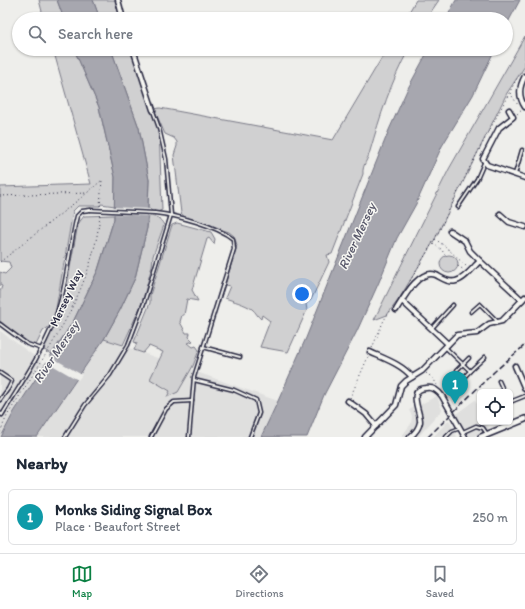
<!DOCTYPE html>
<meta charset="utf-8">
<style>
body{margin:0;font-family:Itim,sans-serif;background:#f6f6f7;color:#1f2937}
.controls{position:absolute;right:12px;bottom:12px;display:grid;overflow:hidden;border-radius:6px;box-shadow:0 1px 3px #0004}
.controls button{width:36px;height:36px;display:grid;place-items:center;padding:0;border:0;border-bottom:1px solid #e0e1e3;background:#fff;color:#1f2937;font:20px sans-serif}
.you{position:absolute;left:302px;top:294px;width:14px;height:14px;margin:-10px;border:3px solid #fff;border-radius:50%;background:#1a73e8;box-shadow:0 0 0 6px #1a73e833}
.badge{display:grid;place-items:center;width:26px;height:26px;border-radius:50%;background:#0b8043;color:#fff;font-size:13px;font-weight:700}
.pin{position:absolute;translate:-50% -33px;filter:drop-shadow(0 1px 2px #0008)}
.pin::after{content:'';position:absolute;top:21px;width:14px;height:12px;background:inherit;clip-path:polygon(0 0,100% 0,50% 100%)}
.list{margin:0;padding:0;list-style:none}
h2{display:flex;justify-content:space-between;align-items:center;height:52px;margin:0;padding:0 16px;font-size:17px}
h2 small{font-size:13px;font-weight:400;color:#747a83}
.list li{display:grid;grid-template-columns:26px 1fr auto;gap:12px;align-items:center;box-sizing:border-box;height:56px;margin:0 8px 8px;padding:0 8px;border:1px solid #e0e1e3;border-radius:6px}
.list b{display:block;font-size:15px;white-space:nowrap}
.list p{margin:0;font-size:13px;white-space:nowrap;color:#747a83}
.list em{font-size:13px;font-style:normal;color:#747a83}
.icon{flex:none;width:22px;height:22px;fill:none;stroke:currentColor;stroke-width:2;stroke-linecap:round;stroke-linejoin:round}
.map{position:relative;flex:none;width:525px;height:437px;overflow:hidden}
.search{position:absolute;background:#fff;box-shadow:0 1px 3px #0004;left:12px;right:12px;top:12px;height:44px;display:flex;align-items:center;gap:10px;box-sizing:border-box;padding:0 14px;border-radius:22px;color:#747a83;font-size:15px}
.sheet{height:116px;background:#fff}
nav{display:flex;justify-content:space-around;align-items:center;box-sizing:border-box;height:56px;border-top:1px solid #e0e1e3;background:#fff;font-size:11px;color:#747a83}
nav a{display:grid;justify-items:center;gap:2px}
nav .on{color:#0b8043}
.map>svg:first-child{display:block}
.built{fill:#dfdfde}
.green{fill:#d0d0d1;stroke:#797986}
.water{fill:#a7a7af;stroke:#727281}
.pier{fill:#eeeeeb}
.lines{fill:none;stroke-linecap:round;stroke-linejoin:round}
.service-casing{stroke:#22223b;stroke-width:5}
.minor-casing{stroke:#22223b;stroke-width:7}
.tertiary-casing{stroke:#22223b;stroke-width:8}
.path{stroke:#22223b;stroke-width:1;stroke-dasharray:1 3;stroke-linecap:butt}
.service{stroke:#f6f6f2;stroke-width:2}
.minor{stroke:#f6f6f2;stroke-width:4}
.tertiary{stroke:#f6f6f2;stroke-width:5}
.rail{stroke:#22223b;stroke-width:1.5;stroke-dasharray:6 3;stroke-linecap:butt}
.service-bridge-casing{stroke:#22223b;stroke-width:5;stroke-linecap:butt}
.service-bridge{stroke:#f6f6f2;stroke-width:2}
.labels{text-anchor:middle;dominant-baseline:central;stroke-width:3;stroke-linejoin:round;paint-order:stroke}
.street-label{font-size:12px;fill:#22223b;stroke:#f6f6f2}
.water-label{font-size:13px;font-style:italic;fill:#575769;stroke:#f6f6f2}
</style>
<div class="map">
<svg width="525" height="437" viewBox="0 0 525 437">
<rect width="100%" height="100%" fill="#eeeeeb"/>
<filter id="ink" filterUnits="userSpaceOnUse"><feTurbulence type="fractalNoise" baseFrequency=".025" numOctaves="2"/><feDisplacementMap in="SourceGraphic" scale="8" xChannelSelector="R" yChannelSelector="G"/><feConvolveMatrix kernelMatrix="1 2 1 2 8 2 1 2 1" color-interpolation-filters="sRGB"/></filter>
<g filter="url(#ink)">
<g class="built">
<path d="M0 331 45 364 14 412 1 437H0Z"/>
<path d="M104 339 160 359 150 379 170 391 167 396 178 392 191 370 278 401 261 437H37Z"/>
<path d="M437 396 442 410 418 437H401L411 424 412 416 409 410Z"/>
<path d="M475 400 480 410V422H486L490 430 472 437H465L456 414Z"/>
<path d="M449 420 457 437H433Z"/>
</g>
<g class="green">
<path d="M39 0H57L64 19H44Z"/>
<path d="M93 0H118L123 19H100Z"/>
<path d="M416 0H439L426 19H405Z"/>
<path d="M525 36V66L507 93 435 239 399 299 387 315 374 320 449 169Z"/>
<path d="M53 49H74L99 107 115 177V206L101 204 100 206H78L73 211 54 320 67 284 78 224 84 216 114 215V219L98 270 74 320 52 354 42 349 53 324 43 331 35 347C20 342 12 331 0 321V292L2 286 0 285V272L5 274 11 268 9 262 0 261V187L91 184Z"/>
<path d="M111 49H133L159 128 162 210 155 213 148 208 149 180 139 128Z"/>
<path d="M387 49H409C391 81 380 117 370 151 368 160 362 165 363 174L332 254 327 255 329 262 311 300 306 304 307 310 288 352 260 347 270 321 262 315 261 319C257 316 256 312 252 309 245 304 233 301 225 298L230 286 225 285 237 245 234 236 229 232 186 219 181 213 174 155 177 146V142L174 138 165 134 154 109 160 108 333 140Z"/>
<path d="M149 216C157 217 160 218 164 225L153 256 152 266 142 303 123 345 104 339 120 310 135 278 147 228Z"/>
<path d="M177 223 211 232 215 239 214 244 209 238 207 239 192 290 198 301 187 299 184 315H182L180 322 186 333H190L189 337 193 341 188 343 193 347 196 346 199 350 193 366 178 392 167 397 170 391 150 379 163 352 149 346 143 353 134 350 137 343 134 342 150 303V295L172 225Z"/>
<circle cx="449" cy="264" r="9"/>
</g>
<g class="water">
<path d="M57 0H93L100 19H64Z"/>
<path d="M456 0H520L506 26V19H446Z"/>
<path d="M74 49H111L139 128 149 180 147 228 135 278 120 310 104 339 37 437H1L14 412 74 320 98 270 114 219 115 177 99 107Z"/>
<path d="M429 49H495L473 95 442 146 416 204 397 238 379 282 357 331 324 395 307 437H261L278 401 306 338 389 130 407 90Z"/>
</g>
<g class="pier">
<path d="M113 207 150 209V216L112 214Z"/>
<path d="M48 355 82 375 78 380 45 361Z"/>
</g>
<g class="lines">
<g class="service-casing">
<g id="service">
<path d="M515 174 522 150"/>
<path d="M458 207 477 179 484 163"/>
<path d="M155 213C176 215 217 226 233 239L234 249 194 377 189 437"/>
<path d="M471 312 480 304 497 321"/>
<path d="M0 324 27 344 42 349"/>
<path d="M432 328 453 305"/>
<path d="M203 347 240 357"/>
<path d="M446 348 470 371 454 388"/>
<path d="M457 370 469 358"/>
<path d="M470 371 485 357"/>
<path d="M0 373 12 381 8 389 0 400"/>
<path d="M194 380 234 390 256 400 259 413 250 437"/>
<path d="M499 381 504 392"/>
<path d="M510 402 525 396"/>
<path d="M0 413 2 415C20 385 40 356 53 324 67 290 68 252 77 216L82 211 90 210"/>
<path d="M463 432 476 426 483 428 487 434"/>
<path d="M65 437 85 405 110 375 128 345 144 303 171 215 166 159 159 128 153 111"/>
<path d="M151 437 166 409 174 402 192 401"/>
<path d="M446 437 452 431 460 428"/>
</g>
</g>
<g class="minor-casing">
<g id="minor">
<path d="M118 0 123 19"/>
<path d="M133 49 153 110"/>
<path d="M525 76C519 87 518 96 525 107"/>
<path d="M509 110 513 117 499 128 483 159 487 165 525 178"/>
<path d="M500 214 509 222 525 227"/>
<path d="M450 231 465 241 470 251 480 261 522 300"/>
<path d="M402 301 448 344"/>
<path d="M396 310C403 299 419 268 436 275 442 278 448 283 456 281 465 279 473 267 480 261"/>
<path d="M370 352C385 359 401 364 412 377"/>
<path d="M515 366 525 389"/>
<path d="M348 401 366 414 376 426"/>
<path d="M365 437 396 405 401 386 406 381 422 371 457 335 477 333 489 324 502 321 525 297"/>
<path d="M410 437C415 433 419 428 420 422 421 412 406 389 426 388 434 387 438 391 442 396L465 437"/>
</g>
</g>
<g class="tertiary-casing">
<path id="tertiary" d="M481 437 525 419"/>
</g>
<g class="path">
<path d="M510 93 518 105"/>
<path d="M517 114 522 110"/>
<path d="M0 196 87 193 102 180"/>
<path d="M100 206 102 180"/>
<path d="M435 239 446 247 467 267"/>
<path d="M433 244 441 249 446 256"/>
<path d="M0 262 87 193"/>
<path d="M458 266 464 270"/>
<path d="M410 281 435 239 469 169 516 80 524 70 525 71"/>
<path d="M372 348 384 320 391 310"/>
<path d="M426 373 433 378 437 385"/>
<path d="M350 398 368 357"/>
<path d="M0 432 7 416C46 352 94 290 100 213"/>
</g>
<use href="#service" class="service"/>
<use href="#minor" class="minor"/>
<use href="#tertiary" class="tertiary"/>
<path class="rail" d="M428 437 494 372 525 345"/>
<g class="service-bridge-casing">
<path id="service-bridge" d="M90 210 155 213"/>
</g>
<use href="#service-bridge" class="service-bridge"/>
</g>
</g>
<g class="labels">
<g class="street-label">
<text transform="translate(66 298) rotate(-65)">Mersey Way</text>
</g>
<g class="water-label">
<text transform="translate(357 236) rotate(-65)">River Mersey</text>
<text transform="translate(56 352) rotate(-56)">River Mersey</text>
</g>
</g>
</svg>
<div class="controls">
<button><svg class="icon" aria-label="locate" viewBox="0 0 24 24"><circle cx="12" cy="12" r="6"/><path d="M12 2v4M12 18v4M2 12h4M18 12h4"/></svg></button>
</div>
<div class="you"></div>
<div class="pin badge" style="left:455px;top:404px;background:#0f9aa8">1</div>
<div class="search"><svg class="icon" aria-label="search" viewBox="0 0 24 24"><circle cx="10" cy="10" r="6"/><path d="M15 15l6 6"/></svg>Search here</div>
</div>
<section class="sheet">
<h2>Nearby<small></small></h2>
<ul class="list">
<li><span class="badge" style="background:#0f9aa8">1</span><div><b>Monks Siding Signal Box</b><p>Place · Beaufort Street</p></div><em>250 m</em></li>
</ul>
</section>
<nav>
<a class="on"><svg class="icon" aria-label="map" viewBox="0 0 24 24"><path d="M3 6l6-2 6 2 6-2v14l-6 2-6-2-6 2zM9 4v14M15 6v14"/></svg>Map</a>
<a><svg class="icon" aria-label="directions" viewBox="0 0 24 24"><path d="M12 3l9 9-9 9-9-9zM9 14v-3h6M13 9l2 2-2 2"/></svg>Directions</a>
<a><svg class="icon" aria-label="saved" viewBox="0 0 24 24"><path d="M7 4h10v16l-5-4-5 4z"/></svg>Saved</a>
</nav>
